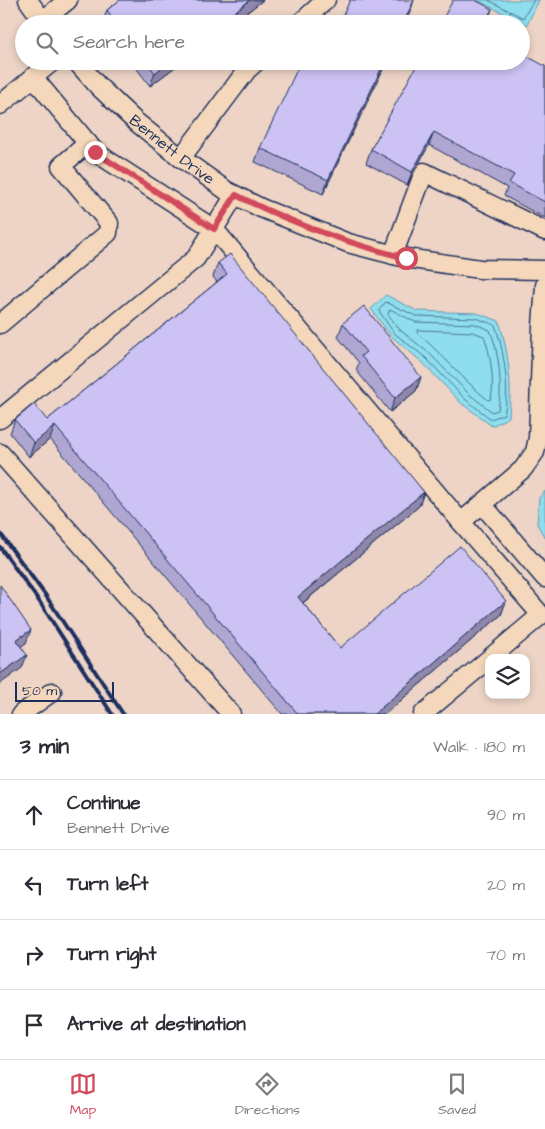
<!DOCTYPE html>
<meta charset="utf-8">
<style>
body{margin:0;font-family:"Architects Daughter",sans-serif;background:#f2f2f3;color:#2b2b33}
.controls{position:absolute;right:15px;bottom:15px;display:grid;overflow:hidden;border-radius:10px;box-shadow:0 2px 8px #0003}
.controls button{width:45px;height:45px;display:grid;place-items:center;padding:0;border:0;border-bottom:1px solid #e1e1e2;background:#fff;color:#2b2b33;font:25px sans-serif}
.scale{position:absolute;left:15px;bottom:12px;width:99px;box-sizing:border-box;padding-left:5px;border:2px solid #1b2f5e;border-top:0;font-size:14px;line-height:18px;white-space:nowrap;color:#1b2f5e;-webkit-text-stroke:4px #f5d8bb;paint-order:stroke}
.stop{position:absolute;width:15px;height:15px;margin:-11px;border:4px solid #d1495b;border-radius:50%;background:#fff}
.stop.end{background:#d1495b;border-color:#fff;box-shadow:0 1px 5px #0008}
.list{margin:0;padding:0;list-style:none}
h2{display:flex;justify-content:space-between;align-items:center;height:65px;margin:0;padding:0 20px;font-size:21px}
h2 small{font-size:16px;font-weight:400;color:#7c7c81}
.list li{display:grid;grid-template-columns:32px 1fr auto;gap:15px;align-items:center;box-sizing:border-box;height:70px;padding:0 20px;border-top:1px solid #e1e1e2}
.list b{display:block;font-size:19px;white-space:nowrap}
.list p{margin:0;font-size:16px;white-space:nowrap;color:#7c7c81}
.list em{font-size:16px;font-style:normal;color:#7c7c81}
.icon{flex:none;width:28px;height:28px;fill:none;stroke:currentColor;stroke-width:2;stroke-linecap:round;stroke-linejoin:round}
.map{position:relative;flex:none;width:545px;height:714px;overflow:hidden}
.search{position:absolute;background:#fff;box-shadow:0 2px 8px #0003;left:15px;right:15px;top:15px;height:55px;display:flex;align-items:center;gap:12px;box-sizing:border-box;padding:0 18px;border-radius:28px;color:#7c7c81;font-size:19px}
.sheet{height:345px;background:#fff}
nav{display:flex;justify-content:space-around;align-items:center;box-sizing:border-box;height:70px;border-top:1px solid #e1e1e2;background:#fff;font-size:14px;color:#7c7c81}
nav a{display:grid;justify-items:center;gap:2px}
nav .on{color:#d1495b}
.map>svg:first-child{display:block}
.water{fill:#8fdeed;stroke:#6198b4}
.lines{fill:none;stroke-linecap:round;stroke-linejoin:round}
.shore{stroke:#497597;stroke-width:1}
.minor-casing{stroke:#1b2f5e;stroke-width:21}
.minor{stroke:#f5d8bb;stroke-width:18}
.rail{stroke:#1b2f5e;stroke-width:4}
.wall{fill:#afa7d2;stroke:#1b2f5e}
.shaded-wall{fill:#8f88ab;stroke:#1b2f5e}
.building{fill:#ccc2f4;stroke:#1b2f5e}
.route{stroke:#d1495b;stroke-width:6}
.labels{text-anchor:middle;dominant-baseline:central;stroke-width:4;stroke-linejoin:round;paint-order:stroke}
.street-label{font-size:16px;fill:#1b2f5e;stroke:#f5d8bb}
</style>
<div class="map">
<svg width="545" height="714" viewBox="0 0 545 714">
<rect width="100%" height="100%" fill="#edd4c6"/>
<filter id="ink" filterUnits="userSpaceOnUse"><feTurbulence type="fractalNoise" baseFrequency=".02" numOctaves="2"/><feDisplacementMap in="SourceGraphic" scale="10" xChannelSelector="R" yChannelSelector="G"/><feConvolveMatrix kernelMatrix="1 2 1 2 8 2 1 2 1" color-interpolation-filters="sRGB"/></filter>
<g filter="url(#ink)">
<g class="water">
<path d="M477 0H539L527 25Z"/>
<path d="M386 295 417 311 477 313 499 321C509 353 512 384 509 417L492 426 461 403 422 362 391 336 371 309Z"/>
<path d="M545 491V538L537 524 539 498Z"/>
</g>
<g class="lines">
<g class="shore">
<path d="M488 0 523 18 534 0"/>
<path d="M386 302 416 316 476 318 495 325C504 350 510 389 504 414L491 419 465 399 426 358 394 333 379 311Z"/>
<path d="M392 310 415 322 475 324 490 330C499 351 503 388 498 410L492 412 469 394 430 354 399 329 388 314 389 311Z"/>
<path d="M419 330 473 332 484 336C490 351 495 383 491 399L488 400C463 380 443 354 418 334L417 331Z"/>
</g>
<g class="minor-casing">
<g id="minor">
<path d="M28 0 45 24"/>
<path d="M43 20 68 0"/>
<path d="M299 24 326 0"/>
<path id="s1" d="M76 61 98 86 135 121 181 158 227 191 261 208 348 243 406 258 480 269 545 270"/>
<path d="M33 77 95 152 214 229 235 195"/>
<path d="M0 105 53 61"/>
<path d="M181 158 247 70 257 61"/>
<path d="M393 255 424 172 545 231"/>
<path d="M0 324 108 233 109 223 61 166 88 143"/>
<path d="M0 419 196 258 214 229 461 522"/>
<path d="M0 453 231 714"/>
<path d="M482 504 545 578"/>
<path d="M490 658 541 615 461 522 523 469 535 452 538 438 542 326 545 285"/>
<path d="M21 714 52 692"/>
<path d="M423 714 489 659"/>
</g>
</g>
<use href="#minor" class="minor"/>
<g class="rail">
<path d="M0 533 46 596 123 714"/>
<path d="M0 547 39 601 112 714"/>
</g>
</g>
<g class="wall">
<path d="M120 0H263L232 24H102L107 10Z"/>
<path d="M131 61H183L150 86Z"/>
<path d="M387 61 323 194 255 162 260 148Z"/>
<path d="M545 66V218L504 196 507 188 429 145 407 185 366 163 371 149Z"/>
<path d="M218 263 424 492 419 506 303 603 340 648 506 601 501 615 385 714H282L50 439 29 457 10 433 15 420H47L217 282 213 277Z"/>
<path d="M343 323 421 377 416 391 390 412 356 370 359 363 338 337Z"/>
</g>
<g class="shaded-wall">
<path d="M250 0H263L232 24H219Z"/>
<path d="M414 0 411 10 405 24H403Z"/>
<path d="M492 9 487 23V24H484Z"/>
<path d="M170 61H183L150 86 155 73Z"/>
<path d="M385 61H387L323 194 328 180Z"/>
<path d="M434 132 429 145 407 185 412 172Z"/>
<path d="M421 377 416 391 390 412 395 398Z"/>
<path d="M55 426 50 439 29 457 34 443Z"/>
<path d="M424 492 419 506 293 611 298 597Z"/>
<path d="M506 601 501 615 385 714H374Z"/>
<path d="M31 630 26 643 12 653 16 640Z"/>
<path d="M27 655 22 668 0 684V674Z"/>
</g>
<g class="building">
<path d="M120 0H250L219 24H117L107 10Z"/>
<path d="M350 0H414L403 24H339Z"/>
<path d="M453 0H475L492 9 484 24H440Z"/>
<path d="M521 53 545 66V202L509 183 514 175 434 132 412 172 371 149 419 61H521Z"/>
<path d="M146 61H170L155 73Z"/>
<path d="M301 61H385L328 180 260 148Z"/>
<path d="M230 254 424 492 298 597 340 648 460 546 506 601 374 714H298L55 426 34 443 15 420 34 404 47 420 227 274 218 263Z"/>
<path d="M364 306 421 377 395 398 361 356 366 352 343 323Z"/>
<path d="M0 585 31 630 16 640 27 655 0 674Z"/>
</g>
</g>
<g class="lines" filter="url(#ink)">
<path class="route" d="M95 152 214 229 236 195C291 223 346 243 406 258"/>
</g>
<g class="labels">
<g class="street-label">
<text stroke="none"><textPath href="#s1" startOffset="131">Bennett Drive</textPath></text>
</g>
</g>
</svg>
<div class="controls">
<button><svg class="icon" aria-label="layers" viewBox="0 0 24 24"><path d="M12 4l9 5-9 5-9-5zM3 14l9 5 9-5"/></svg></button>
</div>
<div class="scale">50 m</div>
<div class="stop" style="left:406px;top:258px"></div>
<div class="stop end" style="left:95px;top:152px"></div>
<div class="search"><svg class="icon" aria-label="search" viewBox="0 0 24 24"><circle cx="10" cy="10" r="6"/><path d="M15 15l6 6"/></svg>Search here</div>
</div>
<section class="sheet">
<h2>3 min<small>Walk · 180 m</small></h2>
<ul class="list">
<li><svg class="icon" aria-label="ahead" viewBox="0 0 24 24"><path d="M12 20V5M6 11l6-6 6 6"/></svg><div><b>Continue</b><p>Bennett Drive</p></div><em>90 m</em></li>
<li><svg class="icon" aria-label="left" viewBox="0 0 24 24"><path d="M17 20v-9H6M10 6l-5 5 5 5"/></svg><div><b>Turn left</b></div><em>20 m</em></li>
<li><svg class="icon" aria-label="right" viewBox="0 0 24 24"><path d="M7 20v-9h11M14 6l5 5-5 5"/></svg><div><b>Turn right</b></div><em>70 m</em></li>
<li><svg class="icon" aria-label="arrive" viewBox="0 0 24 24"><path d="M6 21V4h12l-3 4 3 4H6"/></svg><div><b>Arrive at destination</b></div></li>
</ul>
</section>
<nav>
<a class="on"><svg class="icon" aria-label="map" viewBox="0 0 24 24"><path d="M3 6l6-2 6 2 6-2v14l-6 2-6-2-6 2zM9 4v14M15 6v14"/></svg>Map</a>
<a><svg class="icon" aria-label="directions" viewBox="0 0 24 24"><path d="M12 3l9 9-9 9-9-9zM9 14v-3h6M13 9l2 2-2 2"/></svg>Directions</a>
<a><svg class="icon" aria-label="saved" viewBox="0 0 24 24"><path d="M7 4h10v16l-5-4-5 4z"/></svg>Saved</a>
</nav>
